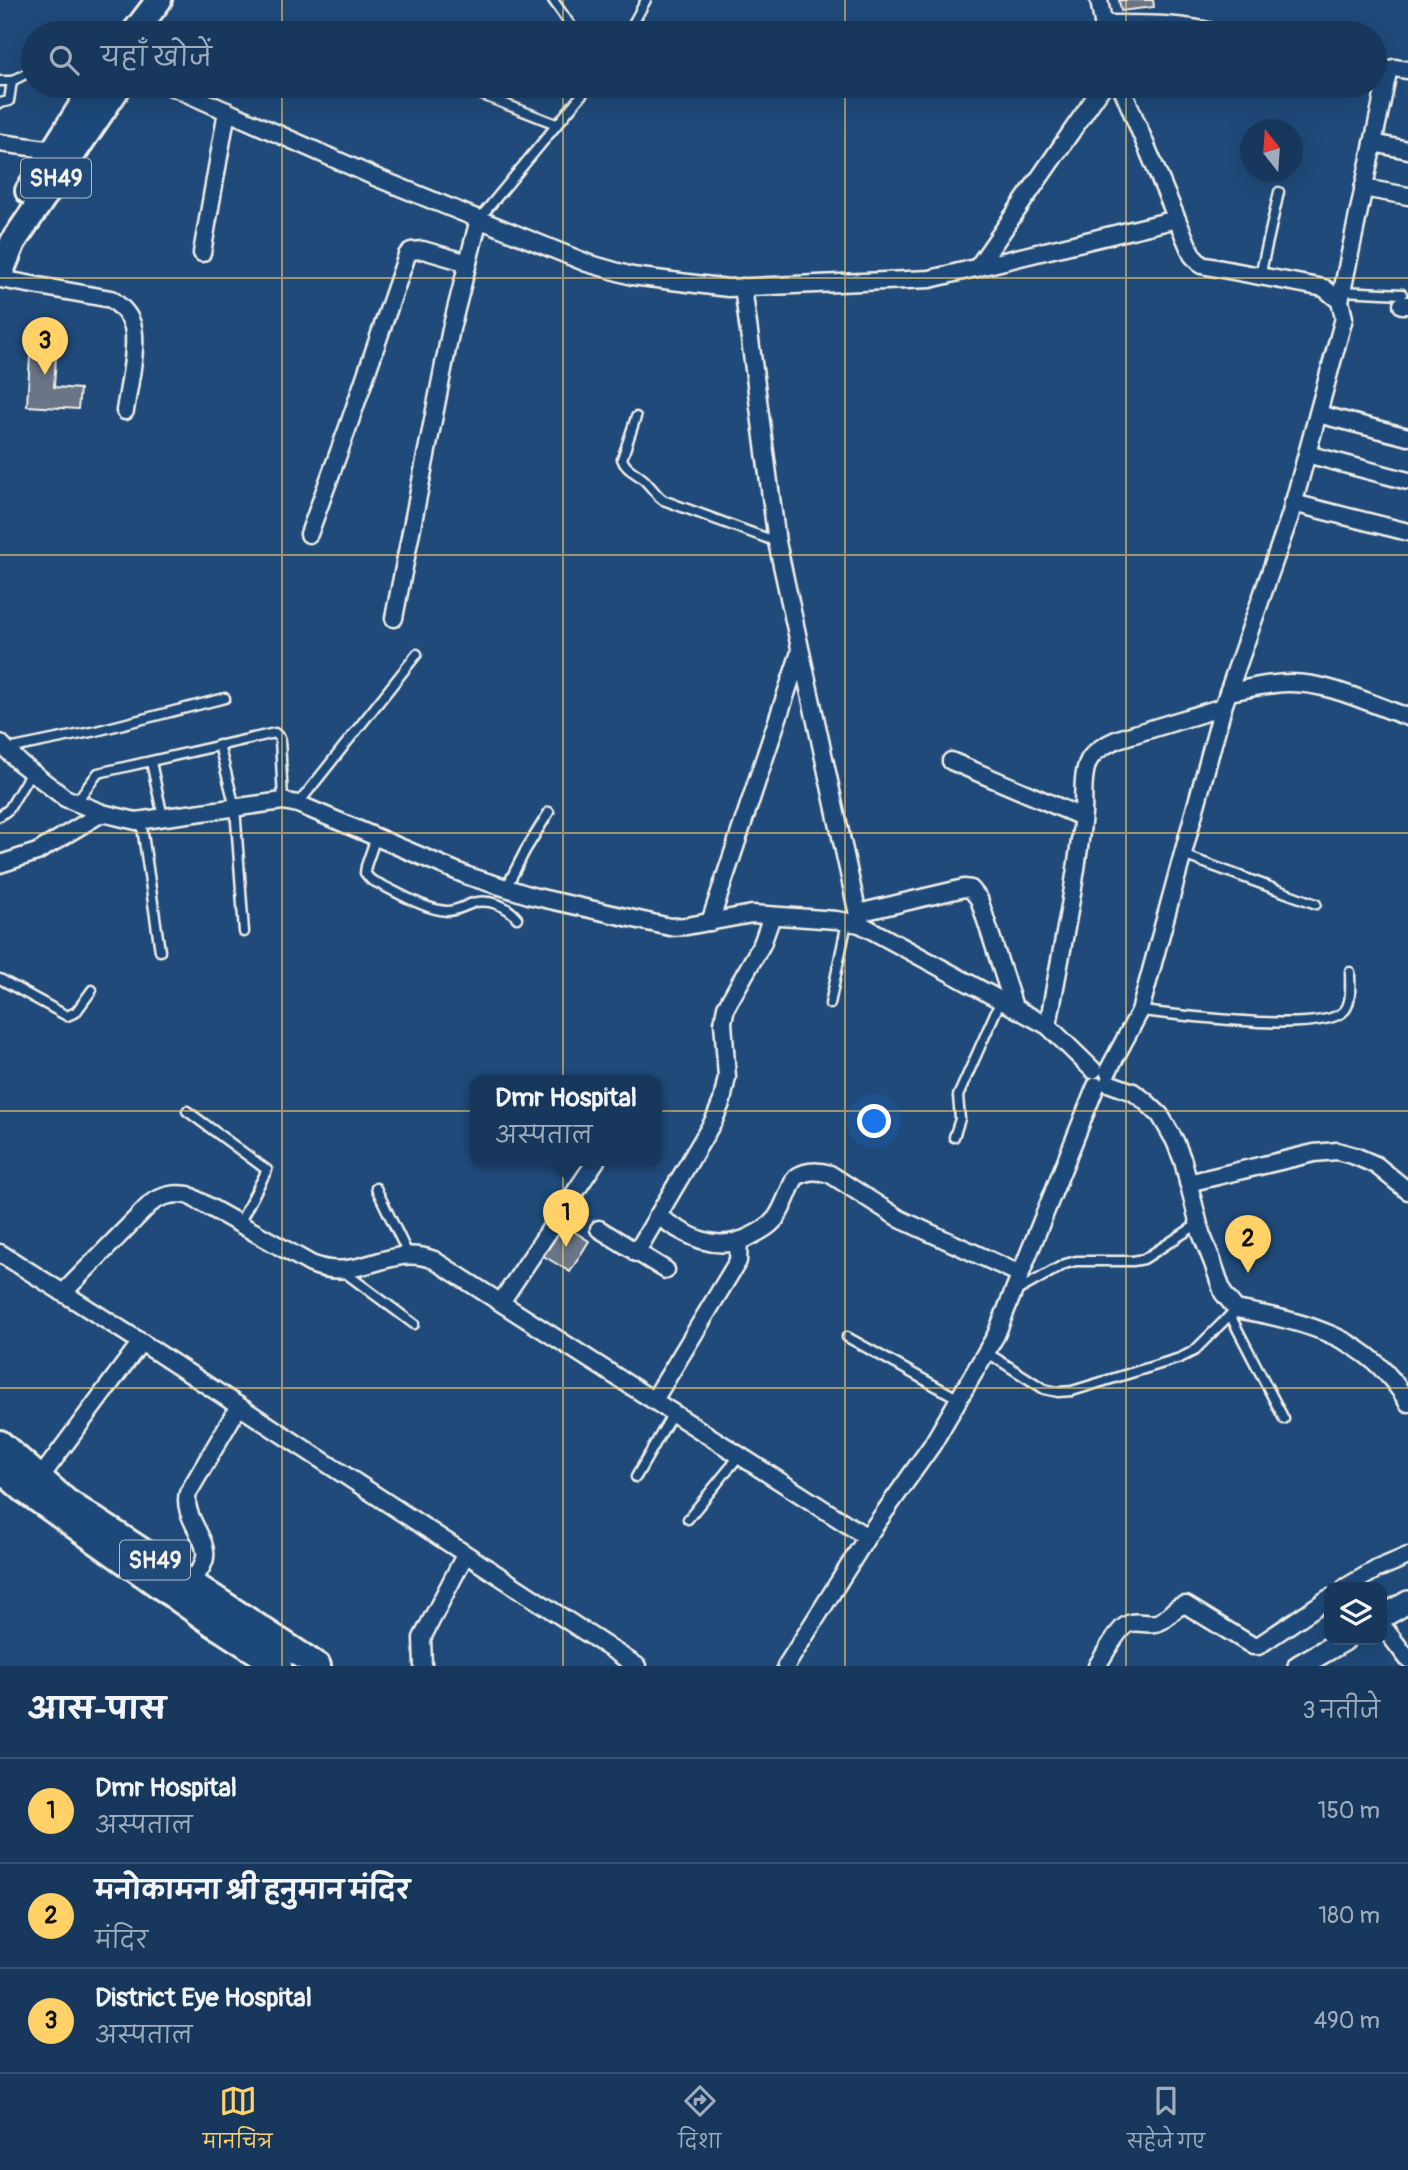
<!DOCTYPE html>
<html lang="hi">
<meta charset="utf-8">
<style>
body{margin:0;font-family:Pangolin,"Playpen Sans Deva",sans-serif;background:#203f62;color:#f1f3f6}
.controls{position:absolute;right:21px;bottom:21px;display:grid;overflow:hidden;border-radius:14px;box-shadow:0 7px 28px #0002}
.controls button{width:63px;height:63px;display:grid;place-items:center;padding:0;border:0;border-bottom:2px solid #365272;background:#17385c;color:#f1f3f6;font:35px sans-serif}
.compass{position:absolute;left:1240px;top:119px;width:63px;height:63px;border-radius:50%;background:#17385c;box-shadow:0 7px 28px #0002;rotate:343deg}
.you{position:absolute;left:875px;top:1122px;width:24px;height:24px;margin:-18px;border:5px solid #fff;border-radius:50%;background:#1a73e8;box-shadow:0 0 0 10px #1a73e833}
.badge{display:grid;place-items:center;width:46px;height:46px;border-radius:50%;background:#ffd166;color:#111;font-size:23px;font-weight:700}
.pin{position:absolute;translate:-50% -58px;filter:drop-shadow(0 2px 4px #0008)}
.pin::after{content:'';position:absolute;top:37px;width:24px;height:21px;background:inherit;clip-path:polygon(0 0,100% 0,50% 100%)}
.popup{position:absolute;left:470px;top:1075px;width:192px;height:91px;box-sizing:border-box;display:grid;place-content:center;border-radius:14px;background:#17385c;filter:drop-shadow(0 2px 5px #0005);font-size:23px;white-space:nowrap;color:#9eacbb}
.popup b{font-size:26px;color:#f1f3f6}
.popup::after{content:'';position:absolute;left:50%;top:100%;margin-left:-14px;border:14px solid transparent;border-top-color:#17385c}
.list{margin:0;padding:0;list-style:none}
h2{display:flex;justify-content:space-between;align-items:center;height:91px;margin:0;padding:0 28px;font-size:30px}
h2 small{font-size:23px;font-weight:400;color:#9eacbb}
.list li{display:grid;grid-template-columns:46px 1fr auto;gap:21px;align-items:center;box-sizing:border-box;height:105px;padding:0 28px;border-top:2px solid #365272}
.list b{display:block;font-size:26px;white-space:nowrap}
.list p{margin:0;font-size:23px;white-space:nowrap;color:#9eacbb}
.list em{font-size:23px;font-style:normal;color:#9eacbb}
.icon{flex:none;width:38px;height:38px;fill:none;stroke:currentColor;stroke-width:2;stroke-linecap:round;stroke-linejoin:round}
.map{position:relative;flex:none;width:1408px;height:1666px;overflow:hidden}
.search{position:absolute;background:#17385c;box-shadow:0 7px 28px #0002;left:21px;right:21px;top:21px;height:77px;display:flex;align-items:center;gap:18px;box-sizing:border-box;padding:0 24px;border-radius:38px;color:#9eacbb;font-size:26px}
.sheet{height:406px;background:#17385c}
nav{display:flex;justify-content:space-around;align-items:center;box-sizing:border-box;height:98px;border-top:2px solid #365272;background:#17385c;font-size:19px;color:#9eacbb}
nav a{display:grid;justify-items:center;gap:4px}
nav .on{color:#ffd166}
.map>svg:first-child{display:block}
.building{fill:#6a7588;stroke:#f4f1e8;stroke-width:2}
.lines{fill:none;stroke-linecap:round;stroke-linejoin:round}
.service-casing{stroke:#f4f1e8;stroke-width:13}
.minor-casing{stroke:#f4f1e8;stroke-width:21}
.secondary-casing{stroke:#f4f1e8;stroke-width:26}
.primary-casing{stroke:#f4f1e8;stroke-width:30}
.service{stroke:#1f4a7a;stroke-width:8}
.minor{stroke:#1f4a7a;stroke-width:16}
.secondary{stroke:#1f4a7a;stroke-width:21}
.primary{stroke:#1f4a7a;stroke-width:24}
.grid{fill:none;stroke:#ffd166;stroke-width:2;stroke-opacity:0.55}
.labels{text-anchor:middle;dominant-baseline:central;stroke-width:7;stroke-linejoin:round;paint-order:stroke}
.shield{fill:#1f4a7a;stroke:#b4bfc7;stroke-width:2}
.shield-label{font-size:23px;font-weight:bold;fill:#f4f1e8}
</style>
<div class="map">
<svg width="1408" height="1666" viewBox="0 0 1408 1666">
<rect width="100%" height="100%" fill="#1f4a7a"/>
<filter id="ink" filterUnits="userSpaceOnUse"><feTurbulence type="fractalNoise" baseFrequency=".0143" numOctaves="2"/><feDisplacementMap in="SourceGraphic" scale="14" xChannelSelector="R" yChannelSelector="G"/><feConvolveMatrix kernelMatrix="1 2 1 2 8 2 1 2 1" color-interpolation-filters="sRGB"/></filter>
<g filter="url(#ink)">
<g class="building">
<path d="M1119 0H1153L1154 7 1121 11Z"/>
<path d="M31 339 57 341 54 387 80 389 78 409 27 406Z"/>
<path d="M562 1224 589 1241 570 1272 542 1255Z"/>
</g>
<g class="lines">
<g class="service-casing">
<g id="service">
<path d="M553 0 576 33"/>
<path d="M628 33 646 0"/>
<path d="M0 81H12L33 70"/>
<path d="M459 86 556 124"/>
<path d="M0 103 9 101 12 81"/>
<path d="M479 219 589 86"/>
<path d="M1260 276 1279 192"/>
<path d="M1342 291 1402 294"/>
<path d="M636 417 622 459C626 471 639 473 647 483 653 489 656 495 663 500L777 542"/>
<path d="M219 745 235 807 244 932"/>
<path d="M8 749 96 731 225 698"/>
<path d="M151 762 163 817"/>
<path d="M76 802 98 773 275 733 280 738 283 801"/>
<path d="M298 804 417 654"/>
<path d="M0 816 9 809 31 772"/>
<path d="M141 820 160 951"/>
<path d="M376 837 366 866 365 873 371 880C392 889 424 910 447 911 457 911 464 906 473 903 488 898 508 906 517 918"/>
<path d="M1183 855 1316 904"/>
<path d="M506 888 525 851 549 812"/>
<path d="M0 979 67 1016 76 1012 92 990"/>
<path d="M830 1004 847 922"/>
<path d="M1140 1011C1175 1014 1324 1036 1345 1010 1352 1001 1350 983 1350 972"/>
<path d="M187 1111 267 1170 240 1222"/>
<path d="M954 1137 960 1119 958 1096 1001 1000"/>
<path d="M376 1188 408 1254"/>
<path d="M344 1272 414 1324"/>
<path d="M1015 1292 1065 1264 1076 1261H1133L1144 1259 1198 1224"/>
<path d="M1230 1315 1284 1419"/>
<path d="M847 1337 959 1399"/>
<path d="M986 1352 1044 1389 1058 1392 1072 1391 1180 1358 1194 1351 1236 1309"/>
<path d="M636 1477 673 1413"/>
<path d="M688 1519 740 1455"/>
</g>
</g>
<g class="minor-casing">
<g id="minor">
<path d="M1099 0 1105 33"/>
<path d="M1103 24C1141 24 1179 23 1216 33"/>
<path d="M170 86 375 177 587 263 632 276 728 288 930 279 1177 219"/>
<path d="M0 143 54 150"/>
<path d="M1373 143 1408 150"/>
<path d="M1363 188 1408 196"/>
<path d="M202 253 227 111"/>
<path d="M977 268 1103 86"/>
<path d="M0 279 111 299C120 306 128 312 132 324 139 342 128 390 125 411"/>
<path d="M743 287 777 542 860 924"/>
<path d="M1340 301 1388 72 1389 69 1394 68 1408 70"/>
<path d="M1402 305H1408"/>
<path d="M1318 414 1408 437"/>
<path d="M1307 454 1408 481"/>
<path d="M1293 503 1408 532"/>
<path d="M309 534 348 427 407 255 411 251 423 250 468 263"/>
<path d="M394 618 451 329 479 219"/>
<path d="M1228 692C1248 689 1268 683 1288 683 1329 682 1370 704 1408 717"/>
<path d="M0 743 20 763 65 798 102 813 136 821 283 801 298 804 468 876 532 896 670 927 687 926 752 914 836 920 860 924 1048 1026 1093 1070"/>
<path d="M951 761 1082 817"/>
<path d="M0 864 37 852 102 813"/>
<path d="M858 913 964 888 971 889 979 899 1014 1007"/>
<path d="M710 922 800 652"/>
<path d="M1048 1026C1060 956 1076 885 1083 814 1084 798 1081 770 1091 757 1098 748 1109 743 1118 739L1223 707"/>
<path d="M1108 1071 1140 1011 1223 707 1290 516 1344 318 1340 301 1324 288 1201 265 1192 255 1121 86"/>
<path d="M1108 1083 1133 1092 1144 1100 1160 1115 1175 1141 1183 1161 1201 1233 1213 1263 1223 1293 1236 1309C1306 1322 1371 1337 1408 1403"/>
<path d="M1188 1183 1314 1153 1337 1151 1355 1156 1376 1165 1408 1191"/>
<path d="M657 1216C687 1235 714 1254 749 1237 759 1232 769 1227 776 1218 784 1207 789 1190 795 1178 806 1170 817 1170 830 1174L900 1219 1020 1274"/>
<path d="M599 1229 666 1270"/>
<path d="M0 1253 141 1342 637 1666"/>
<path d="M636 1253 714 1120 722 1101 727 1077 723 1022 726 1007 762 944 772 916"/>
<path d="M63 1293 150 1204C163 1195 173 1193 188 1195L311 1264C358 1284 391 1242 434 1260L867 1537"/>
<path d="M501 1302 596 1161"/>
<path d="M654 1400 738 1261 739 1242"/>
<path d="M40 1478 141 1342"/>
<path d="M190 1583C195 1577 200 1571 203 1564 214 1542 181 1519 188 1493L239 1406"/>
<path d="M1346 1587 1377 1569 1408 1556"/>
<path d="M1382 1625 1408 1659"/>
<path d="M423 1666 422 1638 465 1555"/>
<path d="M786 1666 867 1537 932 1445 996 1335 1096 1086"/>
<path d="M1097 1666C1104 1656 1119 1625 1131 1623 1140 1621 1150 1626 1159 1622 1170 1618 1173 1606 1186 1605L1253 1646H1258L1329 1598"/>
</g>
</g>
<g class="secondary-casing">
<g id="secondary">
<path d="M1382 1617 1408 1602"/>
<path d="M1299 1666 1344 1640"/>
</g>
</g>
<g class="primary-casing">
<g id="primary">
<path d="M134 33 159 0"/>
<path d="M28 191 94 86"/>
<path d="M0 274 13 242 119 86"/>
<path d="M0 1443 66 1501 318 1666"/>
<path d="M0 1469 24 1490 212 1623 279 1666"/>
</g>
</g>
<use href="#service" class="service"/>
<use href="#minor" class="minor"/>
<use href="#secondary" class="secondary"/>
<use href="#primary" class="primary"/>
</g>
</g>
<path class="grid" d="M282 0V33M563 0V33M845 0V33M1126 0V33M282 86V1666M563 86V1666M845 86V1666M1126 86V1666M0 278H1408M0 555H1408M0 833H1408M0 1111H1408M0 1388H1408"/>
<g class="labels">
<g class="shield">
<rect x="21" y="158.5" width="70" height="39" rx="5"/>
<rect x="120" y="1540.5" width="70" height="39" rx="5"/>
</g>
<g class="shield-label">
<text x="56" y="178">SH49</text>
<text x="155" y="1560">SH49</text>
</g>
</g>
</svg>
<div class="controls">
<button><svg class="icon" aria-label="layers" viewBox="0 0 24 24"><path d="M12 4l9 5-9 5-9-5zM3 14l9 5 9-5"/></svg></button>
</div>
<svg class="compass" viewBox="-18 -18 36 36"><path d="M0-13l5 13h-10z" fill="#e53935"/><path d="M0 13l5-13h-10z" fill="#9eacbb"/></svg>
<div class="you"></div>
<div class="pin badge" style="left:566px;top:1247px">1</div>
<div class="popup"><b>Dmr Hospital</b>अस्पताल</div>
<div class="pin badge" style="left:1248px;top:1273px">2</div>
<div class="pin badge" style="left:45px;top:375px">3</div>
<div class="search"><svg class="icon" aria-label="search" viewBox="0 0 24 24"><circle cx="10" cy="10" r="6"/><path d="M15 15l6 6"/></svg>यहाँ खोजें</div>
</div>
<section class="sheet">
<h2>आस-पास<small>3 नतीजे</small></h2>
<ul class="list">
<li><span class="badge">1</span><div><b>Dmr Hospital</b><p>अस्पताल</p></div><em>150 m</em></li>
<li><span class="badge">2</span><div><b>मनोकामना श्री हनुमान मंदिर</b><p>मंदिर</p></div><em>180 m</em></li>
<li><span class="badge">3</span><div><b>District Eye Hospital</b><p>अस्पताल</p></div><em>490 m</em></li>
</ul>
</section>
<nav>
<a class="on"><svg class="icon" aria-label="map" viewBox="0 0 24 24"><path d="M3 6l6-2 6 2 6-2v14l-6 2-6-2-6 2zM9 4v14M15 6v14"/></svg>मानचित्र</a>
<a><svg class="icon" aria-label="directions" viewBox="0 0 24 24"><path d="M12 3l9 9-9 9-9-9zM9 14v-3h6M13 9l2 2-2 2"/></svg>दिशा</a>
<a><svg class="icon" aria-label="saved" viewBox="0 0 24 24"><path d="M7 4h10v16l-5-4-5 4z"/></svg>सहेजे गए</a>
</nav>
